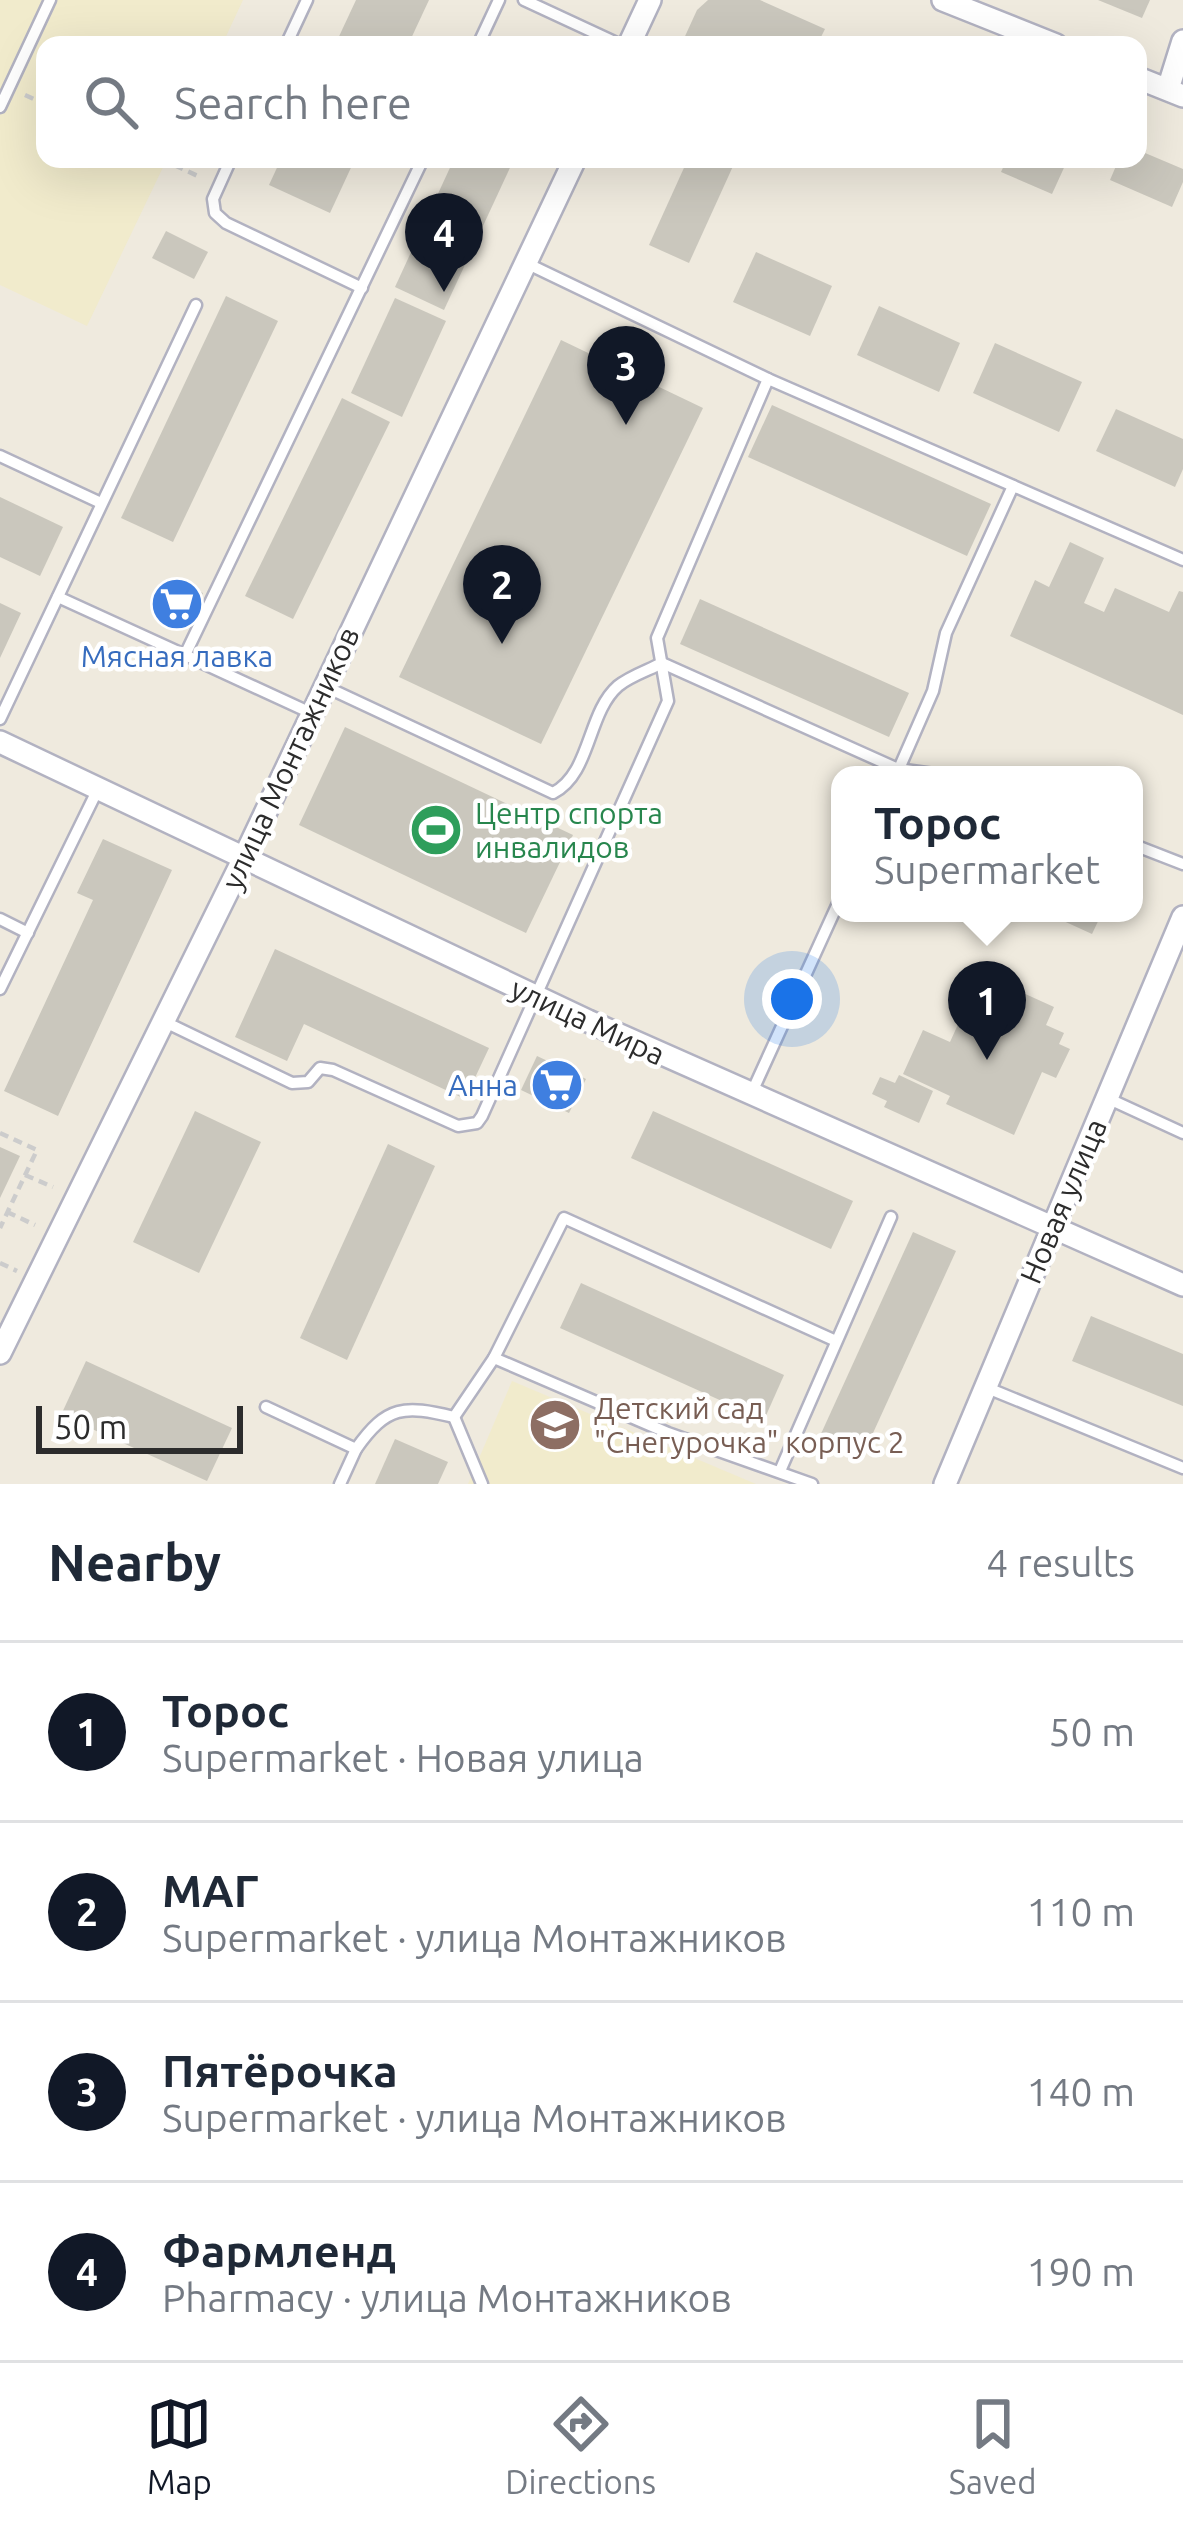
<!DOCTYPE html>
<meta charset="utf-8">
<style>
body{margin:0;font-family:Ubuntu,sans-serif;background:#f2f2f3;color:#1f2937}
.scale{position:absolute;left:36px;bottom:30px;width:207px;box-sizing:border-box;padding-left:12px;border:6px solid #2c2c2c;border-top:0;font-size:33px;line-height:42px;white-space:nowrap;color:#2c2c2c;-webkit-text-stroke:9px #fff;paint-order:stroke}
.you{position:absolute;left:792px;top:999px;width:42px;height:42px;margin:-30px;border:9px solid #fff;border-radius:50%;background:#1a73e8;box-shadow:0 0 0 18px #1a73e833}
.badge{display:grid;place-items:center;width:78px;height:78px;border-radius:50%;background:#111827;color:#fff;font-size:39px;font-weight:700}
.pin{position:absolute;translate:-50% -99px;filter:drop-shadow(0 3px 6px #0008)}
.pin::after{content:'';position:absolute;top:63px;width:42px;height:36px;background:inherit;clip-path:polygon(0 0,100% 0,50% 100%)}
.popup{position:absolute;left:831px;top:766px;width:312px;height:156px;box-sizing:border-box;display:grid;place-content:center;border-radius:24px;background:#fff;filter:drop-shadow(0 3px 9px #0005);font-size:39px;white-space:nowrap;color:#747a83}
.popup b{font-size:45px;color:#1f2937}
.popup::after{content:'';position:absolute;left:50%;top:100%;margin-left:-24px;border:24px solid transparent;border-top-color:#fff}
.list{margin:0;padding:0;list-style:none}
h2{display:flex;justify-content:space-between;align-items:center;height:156px;margin:0;padding:0 48px;font-size:51px}
h2 small{font-size:39px;font-weight:400;color:#747a83}
.list li{display:grid;grid-template-columns:78px 1fr auto;gap:36px;align-items:center;box-sizing:border-box;height:180px;padding:0 48px;border-top:3px solid #e0e1e3}
.list b{display:block;font-size:45px;white-space:nowrap}
.list p{margin:0;font-size:39px;white-space:nowrap;color:#747a83}
.list em{font-size:39px;font-style:normal;color:#747a83}
.icon{flex:none;width:66px;height:66px;fill:none;stroke:currentColor;stroke-width:2;stroke-linecap:round;stroke-linejoin:round}
.map{position:relative;flex:none;width:1183px;height:1484px;overflow:hidden}
.search{position:absolute;background:#fff;box-shadow:0 12px 48px #0002;left:36px;right:36px;top:36px;height:132px;display:flex;align-items:center;gap:30px;box-sizing:border-box;padding:0 42px;border-radius:24px;color:#747a83;font-size:45px}
.sheet{height:876px;background:#fff}
nav{display:flex;justify-content:space-around;align-items:center;box-sizing:border-box;height:168px;border-top:3px solid #e0e1e3;background:#fff;font-size:33px;color:#747a83}
nav a{display:grid;justify-items:center;gap:6px}
nav .on{color:#111827}
.map>svg:first-child{display:block}
.education{fill:#f1ebcc}
.building{fill:#cac7bd}
.lines{fill:none;stroke-linecap:round;stroke-linejoin:round}
.lane-casing{stroke:#b2b2c1;stroke-width:15}
.street-casing{stroke:#b2b2c1;stroke-width:26}
.path{stroke:#ccc;stroke-width:4.5;stroke-dasharray:9 6;stroke-linecap:butt}
.lane{stroke:#fff;stroke-width:10}
.street{stroke:#fff;stroke-width:21}
.labels{text-anchor:middle;dominant-baseline:central;stroke-width:9;stroke-linejoin:round;paint-order:stroke}
.shop-label{font-size:30px;fill:#366cbe;stroke:#fff}
.street-label{font-size:30px;fill:#2c2c2c;stroke:#fff}
.leisure-label{font-size:30px;fill:#27864d;stroke:#fff;text-anchor:start}
.education-label{font-size:30px;fill:#785e54;stroke:#fff;text-anchor:start}
</style>
<div class="map">
<svg width="1183" height="1484" viewBox="0 0 1183 1484">
<rect width="100%" height="100%" fill="#efeade"/>
<g class="education">
<path d="M0 0H243L222 45H45V159H167L87 326 0 285Z"/>
<path d="M512 1381 756 1484H468Z"/>
</g>
<g class="building">
<path d="M356 0H429L408 45H335Z"/>
<path d="M708 0H760L825 29 817 45H681L697 10Z"/>
<path d="M1098 0H1150L1142 18Z"/>
<path d="M1138 150 1183 169V182L1172 207 1110 180 1119 159H1138Z"/>
<path d="M281 159H355L330 213 269 185Z"/>
<path d="M454 159H514L444 310 395 287Z"/>
<path d="M688 159H724L734 164 689 263 649 245Z"/>
<path d="M1007 159H1068L1052 194 1001 172Z"/>
<path d="M166 231 208 252 194 279 152 258Z"/>
<path d="M756 252 832 286 810 336 733 302Z"/>
<path d="M226 296 278 321 173 542 121 518Z"/>
<path d="M395 298 446 321 402 417 351 393Z"/>
<path d="M879 306 960 343 939 392 857 355Z"/>
<path d="M561 340 703 408 541 744 399 677Z"/>
<path d="M995 343 1082 382 1059 432 973 393Z"/>
<path d="M342 398 390 422 293 619 245 596Z"/>
<path d="M772 405 991 504 967 556 748 457Z"/>
<path d="M1116 409 1183 439V469L1175 487 1096 451Z"/>
<path d="M0 497 63 527 40 576 0 557Z"/>
<path d="M1070 542 1104 558 1084 603 1104 612 1115 588 1169 612 1179 591 1183 592V715L1010 636 1035 580 1049 587Z"/>
<path d="M171 579 203 593 187 629 155 615Z"/>
<path d="M700 599 909 693 889 737 680 644Z"/>
<path d="M0 603 21 613 0 658Z"/>
<path d="M345 727 573 835 526 933 299 825Z"/>
<path d="M103 839 172 870 58 1116 4 1091 93 900 77 893Z"/>
<path d="M1046 913H1102L1092 934Z"/>
<path d="M275 949 489 1048 465 1099 304 1024 287 1061 235 1037Z"/>
<path d="M981 974 1054 1007 1046 1025 1064 1033 1059 1044 1070 1049 1056 1078 1042 1072 1014 1135 946 1104 950 1096 903 1074 923 1030 950 1042Z"/>
<path d="M537 1056 586 1079 569 1113 521 1090Z"/>
<path d="M899 1075 933 1091 919 1123 884 1107 887 1101 872 1094 880 1077 895 1083Z"/>
<path d="M195 1111 261 1142 199 1273 133 1242Z"/>
<path d="M653 1111 853 1201 831 1249 631 1158Z"/>
<path d="M388 1144 435 1166 347 1360 300 1338Z"/>
<path d="M0 1147 20 1156 0 1198Z"/>
<path d="M913 1232 956 1251 863 1455 820 1436Z"/>
<path d="M581 1283 784 1375 764 1420 560 1328Z"/>
<path d="M1091 1316 1183 1354V1406L1072 1361Z"/>
<path d="M86 1361 232 1428 207 1481 61 1415Z"/>
<path d="M395 1439 448 1462 438 1484H375Z"/>
</g>
<g class="lines">
<g class="lane-casing">
<g id="lane">
<path d="M524 0 621 45"/>
<path d="M286 45 307 0"/>
<path d="M478 45 499 0"/>
<path d="M0 107 50 0"/>
<path d="M231 159 213 199 215 213 226 223 362 288"/>
<path d="M768 379 1183 560"/>
<path d="M0 456 101 503"/>
<path d="M58 597 185 655 423 159"/>
<path d="M185 655 311 713"/>
<path d="M324 686 553 793C591 774 587 713 618 686 630 676 649 670 662 663L898 769 941 775"/>
<path d="M0 719 196 305"/>
<path d="M898 771 933 691 946 633 1013 486"/>
<path d="M1134 845 1183 864"/>
<path d="M0 919 28 933"/>
<path d="M0 989 98 789"/>
<path d="M165 1022 292 1083 308 1082 320 1068 333 1070 458 1126 477 1123 482 1116 668 701 657 638 768 379 526 263"/>
<path d="M752 1092 840 899"/>
<path d="M1107 1098 1183 1133"/>
<path d="M494 1358 668 1433 812 1484"/>
<path d="M985 1387 1183 1468"/>
<path d="M266 1407 356 1449C387 1405 404 1405 454 1417"/>
<path d="M454 1417 494 1358 564 1218 836 1341"/>
<path d="M454 1417 482 1484"/>
<path d="M780 1471 891 1217"/>
<path d="M340 1484 356 1449"/>
</g>
</g>
<g class="street-casing">
<g id="street">
<path d="M943 0 1056 45"/>
<path d="M629 45 650 0"/>
<path d="M1138 78 1183 96"/>
<path d="M1168 89 1183 41"/>
<path d="M0 742 588 1021 1183 1285"/>
<path d="M0 1353 244 858 575 159"/>
<path d="M945 1484 1183 917"/>
</g>
</g>
<g class="path">
<path d="M25 95 45 104"/>
<path d="M161 159 200 177"/>
<path d="M0 1133 37 1150 0 1228"/>
<path d="M25 1175 53 1187"/>
<path d="M7 1212 35 1225"/>
<path d="M0 1263 17 1271"/>
</g>
<use href="#lane" class="lane"/>
<use href="#street" class="street"/>
</g>
<defs>
<g id="supermarket-disc" transform="scale(2.7)"><circle r="9.5" fill="#3f7fe0" stroke="#fff"/><path d="M-6-5.5h2.5l.6 2H6L4.5 2H-2.5L-4.4-4H-6ZM-1.5 3.2a1.3 1.3 0 1 0 .1 0ZM3 3.2a1.3 1.3 0 1 0 .1 0Z" fill="#fff"/></g>
<g id="stadium-disc" transform="scale(2.7)"><circle r="9.5" fill="#2e9e5b" stroke="#fff"/><path d="M0-5a6.5 5 0 1 0 0 10a6.5 5 0 1 0 0-10ZM-3.5-1.8h7v3.6h-7Z" fill="#fff"/></g>
<g id="school-disc" transform="scale(2.7)"><circle r="9.5" fill="#8d6e63" stroke="#fff"/><path d="M0-5L7-2L0 1L-7-2ZM-4 1L0 2.5L4 1V4Q0 6-4 4Z" fill="#fff"/></g>
</defs>
<g fill-rule="evenodd">
<use href="#supermarket-disc" x="177" y="604"/>
<use href="#stadium-disc" x="436" y="830"/>
<use href="#supermarket-disc" x="557" y="1085"/>
<use href="#school-disc" x="555" y="1425"/>
</g>
<g class="labels">
<g class="shop-label">
<text x="177" y="656">Мясная лавка</text>
<text x="518" y="1085" text-anchor="end">Анна</text>
</g>
<g class="street-label">
<text transform="translate(290 758) rotate(-65)">улица Монтажников</text>
<text transform="translate(588 1021) rotate(25)">улица Мира</text>
<text transform="translate(1063 1201) rotate(-67)">Новая улица</text>
</g>
<g class="leisure-label">
<text x="475" y="813">Центр спорта<tspan x="475" dy="34">инвалидов</tspan></text>
</g>
<g class="education-label">
<text x="594" y="1408">Детский сад<tspan x="594" dy="34">"Снегурочка" корпус 2</tspan></text>
</g>
</g>
</svg>
<div class="scale">50 m</div>
<div class="you"></div>
<div class="pin badge" style="left:987px;top:1060px">1</div>
<div class="popup"><b>Торос</b>Supermarket</div>
<div class="pin badge" style="left:502px;top:644px">2</div>
<div class="pin badge" style="left:626px;top:425px">3</div>
<div class="pin badge" style="left:444px;top:292px">4</div>
<div class="search"><svg class="icon" aria-label="search" viewBox="0 0 24 24"><circle cx="10" cy="10" r="6"/><path d="M15 15l6 6"/></svg>Search here</div>
</div>
<section class="sheet">
<h2>Nearby<small>4 results</small></h2>
<ul class="list">
<li><span class="badge">1</span><div><b>Торос</b><p>Supermarket · Новая улица</p></div><em>50 m</em></li>
<li><span class="badge">2</span><div><b>МАГ</b><p>Supermarket · улица Монтажников</p></div><em>110 m</em></li>
<li><span class="badge">3</span><div><b>Пятёрочка</b><p>Supermarket · улица Монтажников</p></div><em>140 m</em></li>
<li><span class="badge">4</span><div><b>Фармленд</b><p>Pharmacy · улица Монтажников</p></div><em>190 m</em></li>
</ul>
</section>
<nav>
<a class="on"><svg class="icon" aria-label="map" viewBox="0 0 24 24"><path d="M3 6l6-2 6 2 6-2v14l-6 2-6-2-6 2zM9 4v14M15 6v14"/></svg>Map</a>
<a><svg class="icon" aria-label="directions" viewBox="0 0 24 24"><path d="M12 3l9 9-9 9-9-9zM9 14v-3h6M13 9l2 2-2 2"/></svg>Directions</a>
<a><svg class="icon" aria-label="saved" viewBox="0 0 24 24"><path d="M7 4h10v16l-5-4-5 4z"/></svg>Saved</a>
</nav>
